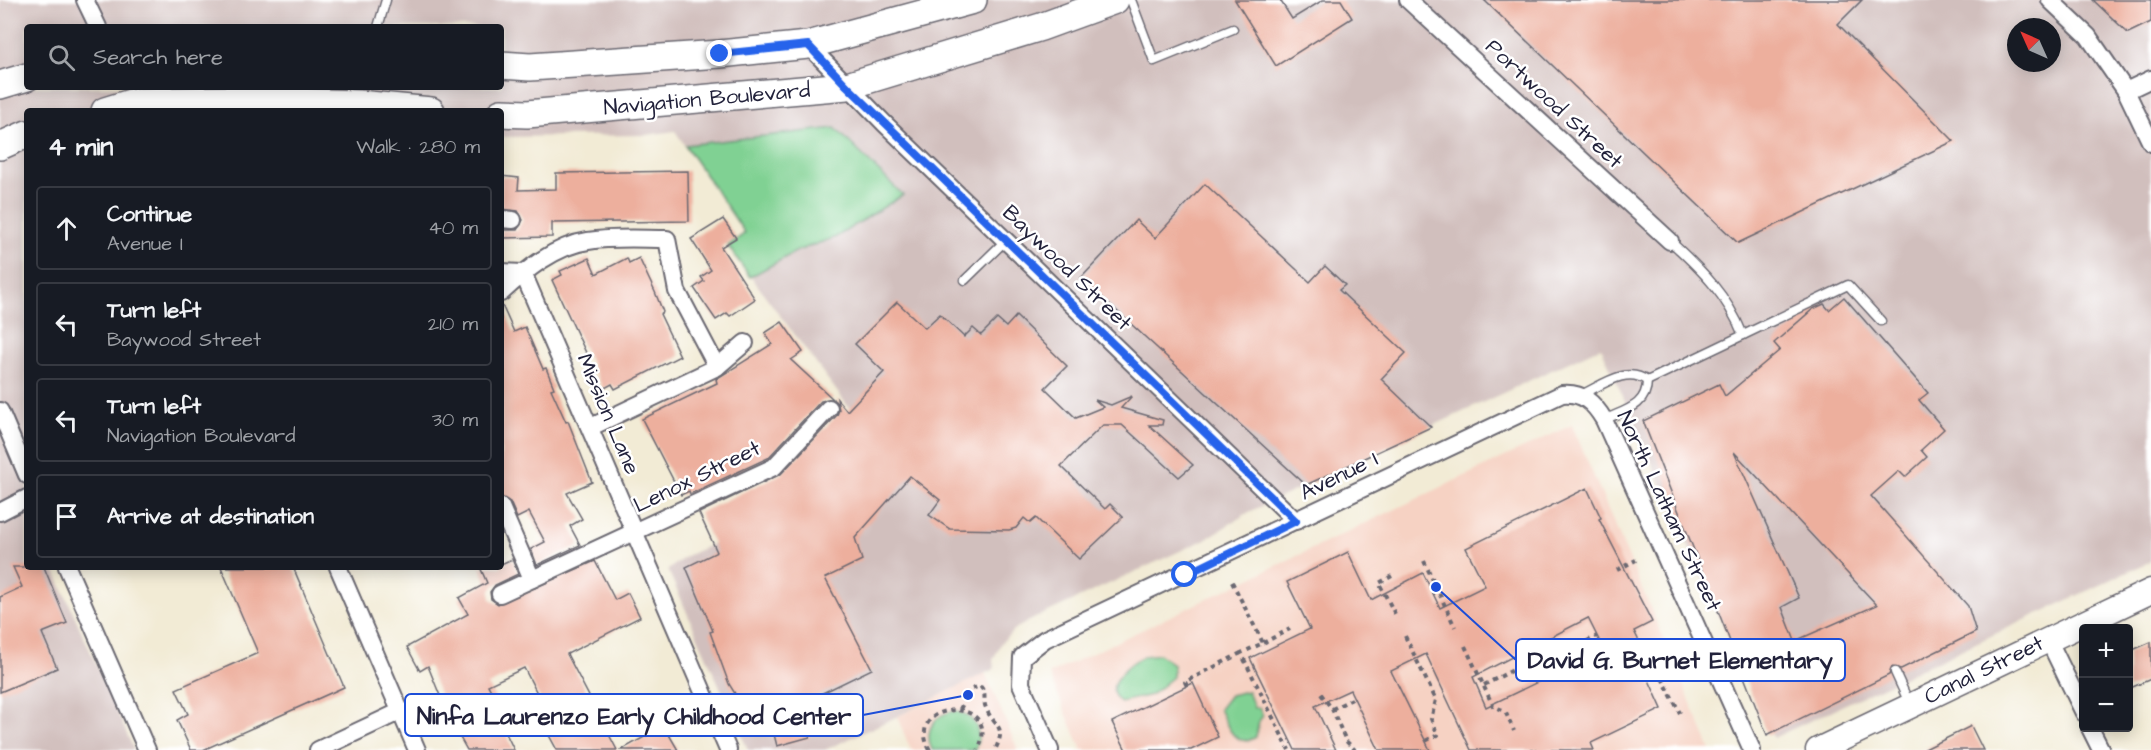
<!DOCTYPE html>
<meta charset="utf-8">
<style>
body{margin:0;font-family:"Architects Daughter",sans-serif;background:#20242c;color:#f1f3f6}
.controls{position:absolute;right:18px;bottom:18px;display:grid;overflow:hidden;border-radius:6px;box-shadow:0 3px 15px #0003}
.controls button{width:54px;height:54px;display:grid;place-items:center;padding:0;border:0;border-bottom:2px solid #363941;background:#171b24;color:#f1f3f6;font:30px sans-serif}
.compass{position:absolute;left:2007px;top:18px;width:54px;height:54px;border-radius:50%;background:#171b24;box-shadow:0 3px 15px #0003;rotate:315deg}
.stop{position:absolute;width:18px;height:18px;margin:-14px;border:4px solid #2563eb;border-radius:50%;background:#fff}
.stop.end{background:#2563eb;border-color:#fff;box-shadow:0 2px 6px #0008}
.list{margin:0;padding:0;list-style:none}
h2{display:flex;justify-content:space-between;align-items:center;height:78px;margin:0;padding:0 24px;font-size:26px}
h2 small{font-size:20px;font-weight:400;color:#9ea1a6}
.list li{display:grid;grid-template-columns:39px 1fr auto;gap:18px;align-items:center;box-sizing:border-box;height:84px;margin:0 12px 12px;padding:0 12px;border:2px solid #363941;border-radius:6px}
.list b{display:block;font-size:22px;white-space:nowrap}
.list p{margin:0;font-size:20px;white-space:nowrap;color:#9ea1a6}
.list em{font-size:20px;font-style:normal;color:#9ea1a6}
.icon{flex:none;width:33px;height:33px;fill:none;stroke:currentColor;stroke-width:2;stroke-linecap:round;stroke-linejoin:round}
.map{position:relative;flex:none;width:2151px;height:750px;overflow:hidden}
.search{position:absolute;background:#171b24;box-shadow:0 3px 15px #0003;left:24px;top:24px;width:480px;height:66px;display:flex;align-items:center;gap:15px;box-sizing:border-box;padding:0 21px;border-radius:6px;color:#9ea1a6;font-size:22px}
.panel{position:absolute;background:#171b24;box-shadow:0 3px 15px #0003;left:24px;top:108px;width:480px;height:462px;border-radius:6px}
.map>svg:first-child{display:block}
.built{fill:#f6d2c3}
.industrial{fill:#d1bfbd;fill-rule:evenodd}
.green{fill:#80d193;stroke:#517a67;stroke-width:1.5}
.building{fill:#edaf9d;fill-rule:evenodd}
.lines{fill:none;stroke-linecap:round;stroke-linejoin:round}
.lane-casing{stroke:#6b6871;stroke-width:11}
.street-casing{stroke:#6b6871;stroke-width:20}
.secondary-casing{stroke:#6b6871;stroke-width:27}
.primary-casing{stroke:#6b6871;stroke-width:30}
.path{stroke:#6b6871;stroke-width:4;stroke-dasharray:4.5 4.5;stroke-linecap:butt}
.lane{stroke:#fff;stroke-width:8}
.street{stroke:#fff;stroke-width:16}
.secondary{stroke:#fff;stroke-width:24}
.primary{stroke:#fff;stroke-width:27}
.route{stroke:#2563eb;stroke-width:8}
.labels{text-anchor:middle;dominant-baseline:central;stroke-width:5;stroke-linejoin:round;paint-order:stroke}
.street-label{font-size:22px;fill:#22223b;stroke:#fff}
.leader{fill:none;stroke:#1d4ed8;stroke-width:2}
.callout-dot{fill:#1d4ed8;stroke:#fff;stroke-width:2}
.callout{fill:#fff;stroke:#1d4ed8;stroke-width:2}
.callout-label{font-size:24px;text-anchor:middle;font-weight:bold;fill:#22223b}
</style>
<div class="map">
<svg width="2151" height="750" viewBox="0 0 2151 750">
<rect width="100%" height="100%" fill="#fff"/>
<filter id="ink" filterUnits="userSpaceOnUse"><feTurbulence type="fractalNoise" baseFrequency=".0167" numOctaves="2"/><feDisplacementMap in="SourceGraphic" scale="12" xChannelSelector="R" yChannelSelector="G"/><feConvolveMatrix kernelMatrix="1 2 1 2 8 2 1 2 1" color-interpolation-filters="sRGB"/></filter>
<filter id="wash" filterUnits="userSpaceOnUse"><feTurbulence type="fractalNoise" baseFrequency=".008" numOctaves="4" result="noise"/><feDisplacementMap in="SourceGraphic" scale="24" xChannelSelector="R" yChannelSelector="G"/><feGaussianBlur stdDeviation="1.35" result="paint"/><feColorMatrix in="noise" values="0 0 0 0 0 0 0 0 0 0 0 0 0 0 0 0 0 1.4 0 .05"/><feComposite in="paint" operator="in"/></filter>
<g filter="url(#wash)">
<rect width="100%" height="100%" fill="#f2ebd5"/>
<g class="built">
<path d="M1572 425 1711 750H1082L1049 674Z"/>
<path d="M985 673 1018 750H911L897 717Z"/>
</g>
<path class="industrial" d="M0 0H2151V561L1773 738 1601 347 1249 512 1206 539 1035 618 1015 629 1001 643 993 660 994 669 896 717 825 750H748L668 570 686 556 805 502 868 433 728 246 745 233 675 131 647 135 501 137V111H27V567H53L134 750H0ZM27 27H501V87H27ZM2016 27H2052V63H2016Z"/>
<g class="green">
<path d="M835 128 903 195 836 237 797 251 750 277 728 246 745 233 685 145Z"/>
<path d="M1159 654 1173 664V677L1151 695 1121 702C1099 689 1130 661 1145 656 1149 655 1155 655 1159 654Z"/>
<path d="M1248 691 1254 708 1259 707 1263 716 1259 721 1256 737C1234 750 1227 724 1219 709L1230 695Z"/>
<path d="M956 711C976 716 983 732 975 750H932C923 730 935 713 956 711Z"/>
</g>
<g id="blocks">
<g class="building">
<path d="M1235 0H1280L1292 19 1323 0H1341L1352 18 1276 66Z"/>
<path d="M1484 0H1862L1838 24 1954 141 1738 243Z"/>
<path d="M2093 0H2151V22L2128 33Z"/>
<path d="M688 171 689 221 552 223V237L501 238V230H517L523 220 518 211 501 209V176L519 178 518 190 556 189V173Z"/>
<path d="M1205 184 1310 282 1325 266 1345 285 1339 290 1406 353 1381 379 1431 427 1306 485 1081 278 1136 220 1155 238Z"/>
<path d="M723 219 736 238 721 247 755 299 730 316 727 313 716 320 694 288 704 281 701 277 711 270 691 239Z"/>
<path d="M589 258 596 274 627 258 629 263 639 258 655 292 663 312 660 314 680 356 615 389 612 384 603 389 552 280 562 275 560 271Z"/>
<path d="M1844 297 1928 393 1919 400 1944 429 1921 450 1927 457 1905 477 1899 471 1871 496 1968 606 1976 632 1901 669 1892 667 1889 675 1767 735 1643 421 1719 384 1725 396 1780 350 1774 343 1813 309 1824 304 1829 310ZM1734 452 1877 605 1795 641 1782 607 1799 598Z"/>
<path d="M897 302 925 328 940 314 964 337 973 328 981 335 997 319 1006 327 1016 316 1067 366 1045 388 1076 418 1103 407 1095 400 1111 405 1132 396 1121 408 1163 420 1162 425H1149L1193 465 1179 477 1122 425H1103L1061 466 1105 509 1110 504 1123 517 1079 559 1036 518 1030 523 1024 518 1016 528 1009 530 950 529 929 515 940 500 910 476 855 538 862 560 825 578 872 669 802 703 810 737 777 746 770 719 755 726 729 684 710 632 713 631 686 567 717 552 699 513 781 474 837 415 839 410 837 399 847 411 884 372 855 344Z"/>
<path d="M501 303 514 332 525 327 543 369 546 368 554 388 551 389 566 422 568 421 592 482 567 493 582 519 570 526 580 545 537 565 531 549 545 542 529 512 517 518 510 502 501 497Z"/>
<path d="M782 322 803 352 791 360 833 399 821 401 768 458 690 494 689 491 681 495 642 419 717 383 716 379 772 344 765 333Z"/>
<path d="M1587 488 1601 518 1599 519 1652 622 1634 631 1656 675 1648 678 1662 709 1591 743 1594 750H1471L1426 654 1391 671 1430 750H1379L1350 690 1315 706 1336 750H1295L1250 658 1310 629 1287 582 1348 552 1371 600 1423 573 1440 608 1485 586 1466 548ZM1588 618 1604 650 1486 707 1473 677Z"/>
<path d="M512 559 518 574 495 585 490 592 491 599 498 604 595 561 615 600 628 593 640 617 567 654 617 750H557L544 726 552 722 524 668 488 685 507 720 501 723 514 750H467L449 718 428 666 420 671 407 647 468 614 459 598 487 583 480 567H501V564Z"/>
<path d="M13 567H44L67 623 42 633 57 668 0 692V597L22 587Z"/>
<path d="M221 567H293L344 687 203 750H191L177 720 188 714 176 689 258 653Z"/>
<path d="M2151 642V679L2128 689V652Z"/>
<path d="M1193 683 1218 737 1191 750H1126L1112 722Z"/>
<path d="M664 726 678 750H621Z"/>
<path d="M1971 726 1983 750H1923Z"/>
</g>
</g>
</g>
<g filter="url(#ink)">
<use href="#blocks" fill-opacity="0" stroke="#6b6871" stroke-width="1.5"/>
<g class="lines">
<g class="lane-casing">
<g id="lane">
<path d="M1131 0 1154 61 1233 29"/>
<path d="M378 27 386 0"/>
<path d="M1670 241C1702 270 1727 295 1743 335"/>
<path d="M965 280 1006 240"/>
<path d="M1647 381 1848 285 1881 321"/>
<path d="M1581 395C1601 386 1627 365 1647 381 1647 407 1624 410 1604 420"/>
<path d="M1895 672 1910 705"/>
</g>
</g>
<g class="street-casing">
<g id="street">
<path d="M85 0 98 27"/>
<path d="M1408 0 1670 241"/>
<path d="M2050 0 2088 36 2126 91 2151 143"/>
<path d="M808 45 884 123 1296 521"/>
<path d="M2126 91 2151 79"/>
<path d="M501 219 513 220"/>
<path d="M501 272 523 273"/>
<path d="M523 273 728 750"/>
<path d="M501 293C525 271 554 246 588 241 613 237 641 239 667 239L677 291 717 367"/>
<path d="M0 411 27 475"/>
<path d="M591 427 717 367 745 343"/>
<path d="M501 507 532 579"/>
<path d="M0 512 27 498"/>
<path d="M67 567 147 750"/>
<path d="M338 567 417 750"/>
<path d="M500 594 774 467 829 408"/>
<path d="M2048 639 2084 713"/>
<path d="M2090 728 2101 750"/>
<path d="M318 750 401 711"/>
<path d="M1050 750 1021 684 1022 657 1045 639 1562 394C1583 392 1594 403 1604 420L1752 750"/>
</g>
</g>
<g class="secondary-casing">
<path id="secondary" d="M1818 750 2151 591"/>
</g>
<g class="primary-casing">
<g id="primary">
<path d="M501 65 530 67 720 54 808 45 973 0"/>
<path d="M0 85 27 77"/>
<path d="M105 111 134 102 225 100 359 104 431 111"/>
<path d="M501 113 527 114 847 86 1041 27 1115 0"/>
<path d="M0 146 27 134"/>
</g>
</g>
<g class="path">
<path d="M1424 561 1455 627"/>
<path d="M1617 570 1636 560"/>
<path d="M1392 576 1379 583 1396 616"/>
<path d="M1232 582 1263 643 1241 653 1289 750"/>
<path d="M1405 636 1436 700 1431 719 1438 735 1425 741"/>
<path d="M1263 643 1290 629"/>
<path d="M1465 646 1493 706 1505 711 1514 731"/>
<path d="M1658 670 1680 713"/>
<path d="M1654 672 1679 659"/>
<path d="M1484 685 1538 657 1545 663 1597 636"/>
<path d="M1187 686 1185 682 1241 653"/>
<path d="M972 689 980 686C988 695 982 699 986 708 993 727 1008 724 995 750"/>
<path d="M1321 694 1332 709 1346 741 1355 750"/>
<path d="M960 709 964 702"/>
<path d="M1332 709 1354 698"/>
<path d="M930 750C901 700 1005 694 978 750"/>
</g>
<use href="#lane" class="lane"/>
<use href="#street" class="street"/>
<use href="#secondary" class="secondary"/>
<use href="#primary" class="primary"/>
</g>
</g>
<g class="lines" filter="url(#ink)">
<path class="route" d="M720 54 808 45 847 86 1296 521 1185 575"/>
</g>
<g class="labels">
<g class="street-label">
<text transform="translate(707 99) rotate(-5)">Navigation Boulevard</text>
<text transform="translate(1554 104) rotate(43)">Portwood Street</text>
<text transform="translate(1067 268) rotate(44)">Baywood Street</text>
<text transform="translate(608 414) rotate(67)">Mission Lane</text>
<text transform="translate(1339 476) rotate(-26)">Avenue I</text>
<text transform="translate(697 477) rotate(-26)">Lenox Street</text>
<text transform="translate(1669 511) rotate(65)">North Latham Street</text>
<text transform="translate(1984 670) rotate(-26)">Canal Street</text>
</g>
</g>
<path class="leader" d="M1436 587L1516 660M968 695L863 715"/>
<g class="callout-dot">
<circle cx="1436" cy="587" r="6"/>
<circle cx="968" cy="695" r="6"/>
</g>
<g class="callout">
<rect x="1516" y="639" width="329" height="42" rx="6"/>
<rect x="405" y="694" width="458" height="42" rx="6"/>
</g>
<g class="callout-label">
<text x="1680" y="668">David G. Burnet Elementary</text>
<text x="634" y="724">Ninfa Laurenzo Early Childhood Center</text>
</g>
</svg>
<div class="controls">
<button>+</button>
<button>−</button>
</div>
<svg class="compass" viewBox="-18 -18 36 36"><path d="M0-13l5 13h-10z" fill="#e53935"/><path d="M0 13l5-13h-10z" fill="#9ea1a6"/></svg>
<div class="stop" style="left:1185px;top:575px"></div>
<div class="stop end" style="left:720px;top:54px"></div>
<div class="search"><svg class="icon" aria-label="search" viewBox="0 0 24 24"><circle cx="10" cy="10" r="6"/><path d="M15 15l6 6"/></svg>Search here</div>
<section class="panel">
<h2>4 min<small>Walk · 280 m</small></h2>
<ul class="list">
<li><svg class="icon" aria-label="ahead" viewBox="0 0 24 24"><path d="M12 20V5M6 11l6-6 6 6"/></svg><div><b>Continue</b><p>Avenue I</p></div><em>40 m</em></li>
<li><svg class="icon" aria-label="left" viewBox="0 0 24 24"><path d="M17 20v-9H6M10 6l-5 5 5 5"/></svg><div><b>Turn left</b><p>Baywood Street</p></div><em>210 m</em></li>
<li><svg class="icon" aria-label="left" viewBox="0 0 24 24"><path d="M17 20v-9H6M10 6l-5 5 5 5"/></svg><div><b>Turn left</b><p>Navigation Boulevard</p></div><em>30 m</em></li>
<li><svg class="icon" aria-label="arrive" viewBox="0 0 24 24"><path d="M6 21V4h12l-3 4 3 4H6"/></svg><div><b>Arrive at destination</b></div></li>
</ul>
</section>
</div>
